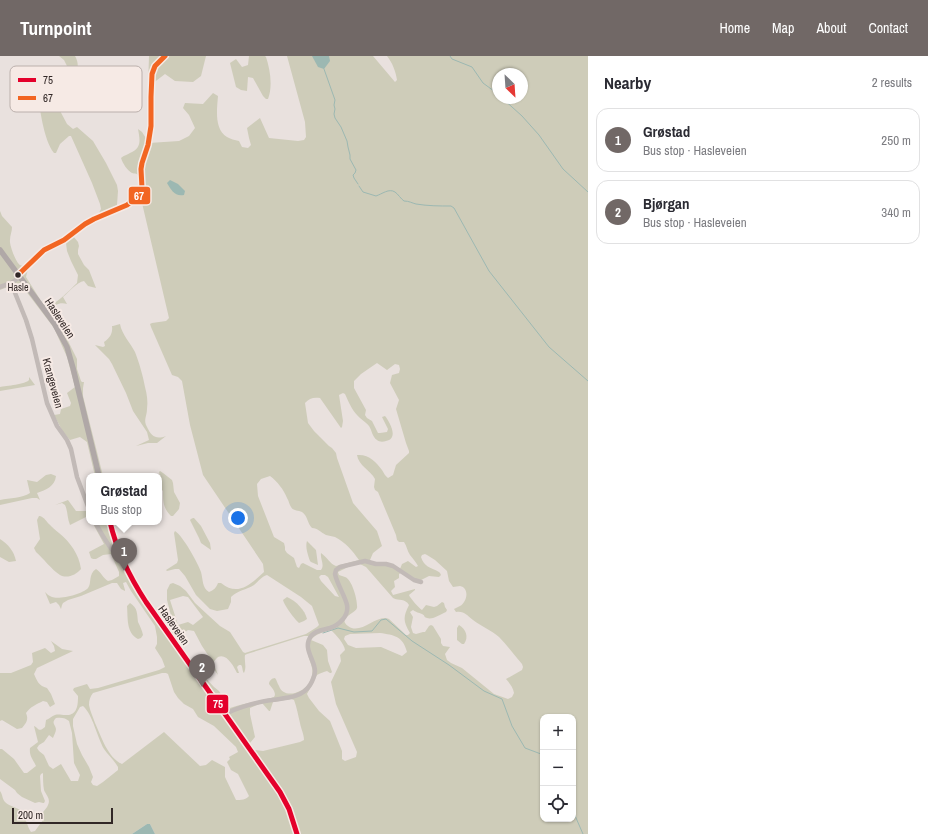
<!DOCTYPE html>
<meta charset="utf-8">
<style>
body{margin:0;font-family:"Archivo Narrow",sans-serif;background:#f2f2f3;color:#2b2b33}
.controls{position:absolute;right:12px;bottom:12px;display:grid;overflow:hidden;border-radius:8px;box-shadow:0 1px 3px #0004}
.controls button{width:36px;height:36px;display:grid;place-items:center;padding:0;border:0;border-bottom:1px solid #e1e1e2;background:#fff;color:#2b2b33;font:20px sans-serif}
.compass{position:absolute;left:492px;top:12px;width:36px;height:36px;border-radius:50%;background:#fff;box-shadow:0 1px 3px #0004;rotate:155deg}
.scale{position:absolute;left:12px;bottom:10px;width:101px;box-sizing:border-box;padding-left:4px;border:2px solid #312726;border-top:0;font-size:11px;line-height:14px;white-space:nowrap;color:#312726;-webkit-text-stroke:3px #f6eae5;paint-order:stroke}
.you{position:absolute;left:238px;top:462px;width:14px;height:14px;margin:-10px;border:3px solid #fff;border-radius:50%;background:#1a73e8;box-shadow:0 0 0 6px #1a73e833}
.badge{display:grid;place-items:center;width:26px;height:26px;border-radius:50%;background:#716866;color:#fff;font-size:13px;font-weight:700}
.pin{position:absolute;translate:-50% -33px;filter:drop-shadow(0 1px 2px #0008)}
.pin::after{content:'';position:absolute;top:21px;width:14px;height:12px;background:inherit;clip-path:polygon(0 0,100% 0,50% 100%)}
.popup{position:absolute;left:86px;top:417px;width:76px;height:52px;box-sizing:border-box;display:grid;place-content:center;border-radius:8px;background:#fff;filter:drop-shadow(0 1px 3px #0005);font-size:13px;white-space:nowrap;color:#7c7c81}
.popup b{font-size:15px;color:#2b2b33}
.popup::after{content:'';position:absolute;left:50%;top:100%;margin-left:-8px;border:8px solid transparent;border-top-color:#fff}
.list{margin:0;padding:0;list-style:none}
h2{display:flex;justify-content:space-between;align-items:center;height:52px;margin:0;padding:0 16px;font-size:17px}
h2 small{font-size:13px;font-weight:400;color:#7c7c81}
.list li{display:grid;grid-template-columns:26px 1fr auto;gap:12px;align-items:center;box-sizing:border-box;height:64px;margin:0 8px 8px;padding:0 8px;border:1px solid #e1e1e2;border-radius:12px}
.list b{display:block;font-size:15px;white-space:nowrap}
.list p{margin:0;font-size:13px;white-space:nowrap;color:#7c7c81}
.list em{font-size:13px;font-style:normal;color:#7c7c81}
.icon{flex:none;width:22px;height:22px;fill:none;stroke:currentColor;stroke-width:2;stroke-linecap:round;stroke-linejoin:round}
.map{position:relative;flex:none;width:588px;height:778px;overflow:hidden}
header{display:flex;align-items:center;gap:24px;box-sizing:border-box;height:56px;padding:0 20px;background:#716866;color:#fff}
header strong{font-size:19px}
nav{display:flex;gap:22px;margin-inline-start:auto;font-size:14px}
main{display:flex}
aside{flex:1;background:#fff}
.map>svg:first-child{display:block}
.green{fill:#ceccb9;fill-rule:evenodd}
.water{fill:#9cb8b2}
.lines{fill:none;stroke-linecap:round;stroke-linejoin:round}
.stream{stroke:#9cb8b2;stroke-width:1}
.minor{stroke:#c2bab7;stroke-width:4.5}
.major{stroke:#b0a8a7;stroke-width:5.5}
.bus-1-casing{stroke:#f6eae5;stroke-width:8}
.bus-2-casing{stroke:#f6eae5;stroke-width:8}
.bus-1{stroke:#e4002b;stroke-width:5}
.bus-2{stroke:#f26522;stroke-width:5}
.bus-dot{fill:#312726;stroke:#f6eae5;stroke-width:1.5}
.labels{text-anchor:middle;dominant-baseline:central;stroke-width:4;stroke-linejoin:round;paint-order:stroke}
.bus-label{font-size:10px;fill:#312726;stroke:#f6eae5}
.street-label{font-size:11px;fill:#312726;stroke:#f6eae5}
.key{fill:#f6eae5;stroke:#bbb0ac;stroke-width:1}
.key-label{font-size:11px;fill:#312726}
.line-badge{stroke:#f6eae5;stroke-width:1.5}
.badge-label{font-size:11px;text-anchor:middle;font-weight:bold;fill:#fff}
</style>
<header>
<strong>Turnpoint</strong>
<nav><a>Home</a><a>Map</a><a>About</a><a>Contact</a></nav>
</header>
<main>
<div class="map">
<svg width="588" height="778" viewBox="0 0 588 778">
<rect width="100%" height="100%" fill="#e9e1de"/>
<g class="green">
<path d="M59 0H75C79 7 78 12 76 20L74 21 72 20 64 4Z"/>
<path d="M149 0H206L201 20 193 26 175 25 165 18 148 31Z"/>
<path d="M249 0H265L266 1C270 13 273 30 268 43H266L263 40 253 22 248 21 247 35 241 34 236 31 230 7 236 3 242 11 248 9Z"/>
<path d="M287 0H373L395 26 397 24C396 16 392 6 387 0H588V778H155L150 768H147L132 778H0V735C3 739 2 743 5 746 10 751 18 751 22 756 26 762 27 770 31 776L35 775 43 764C41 754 45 756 48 749 51 743 46 739 44 734 43 729 43 722 43 717L41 718 40 720 41 735 45 745 44 747H43L39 746 35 747 22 741 17 737 15 734 0 723V693H2L14 703 24 717H27L36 710C33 703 29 700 30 692L38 686 34 670C39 672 38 677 45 671L46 664C49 663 52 660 55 659 58 658 62 659 65 659 77 660 78 650 78 640L73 634 74 632 87 628 90 633 98 632 159 614 165 611 162 603 155 592 157 588V581L155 570 131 535 126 526 123 527 125 534V535L121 533 117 527H112L81 540 68 544 63 547 62 549 61 553 59 549 56 546 50 548 45 536C47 538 49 540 52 541 59 544 83 538 88 532 92 527 88 518 96 513 101 516 103 522 108 525L112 524 119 520V516L111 498 103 499 96 503H93L91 502 89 496 104 488 92 466H112C119 490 129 513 142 535 151 548 161 560 170 573L172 575 174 574V571L167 544V534L170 528 173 527 180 530 186 535 195 547 208 559 220 570 230 576 243 596 245 597 306 578 317 571 319 569 312 550 301 541 267 519C261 521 259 525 254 529 246 534 238 534 231 541V546L228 553 217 555 210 553 196 539 185 520 179 513H175L167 515 166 514 177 507 178 504 174 477 175 475C183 480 198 507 201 516 203 523 202 532 209 536 214 534 216 532 218 527H221C238 541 251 528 264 516L263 508 203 419 190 369 182 325 178 321 172 319 151 271 150 268 152 267 166 265 169 262 142 147 138 146 135 147 129 151 93 165 73 180 78 186 79 190 78 194V198L84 209 89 214 96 232 88 230 84 225C77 226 69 236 63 241L67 248C61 246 54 248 51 254L53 259 61 271 77 303V313L81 325 82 326H84L83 332V340L103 420H95L87 386 80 381 70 384 63 376 54 359 60 358 61 353 70 350 71 347 67 337 75 331 67 301 54 272 22 230C15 229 7 231 0 234V155L2 160 12 171C12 176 10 179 10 184 9 188 16 207 20 209 26 213 37 198 41 194 47 190 54 187 60 183 73 174 86 165 99 157L101 153 100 148 92 127 71 80H69L60 88 56 97H54C43 83 40 51 37 34 36 29 32 25 33 19 34 17 37 14 38 12L54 36 57 45 58 51 67 68 73 73 77 71 93 85 106 107 117 129 118 135 117 149 118 150H119C123 149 128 147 131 144 137 139 145 128 138 119 136 117 135 118 132 117 127 114 123 108 121 102 124 99 127 99 130 97 142 92 140 84 138 73L142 76 149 87 179 85 189 80 195 72 189 59 183 52 185 47 203 48 213 37 218 40C217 53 214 73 227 81 230 83 235 84 239 85L242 91 248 92 251 89 249 82 247 72 260 62 269 82 298 85 304 84 306 81 305 66ZM498 18H522V42H498ZM65 185 66 187 67 195 71 205 78 219 77 227C72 232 56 248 49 250 47 251 46 249 43 248L26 221C29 203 50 194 65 185ZM377 307 387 314 395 308 399 309 400 313 399 317 392 319 390 327 399 344 396 353 406 387 409 395V397L396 409 393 419 388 422C385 420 384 417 382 414 376 406 369 398 357 399 358 409 371 415 375 423L374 431 375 434 378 436 396 479 397 484 399 486H404C407 490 407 495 410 499 413 503 416 506 418 510L416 511 408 505 402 508 400 513 384 509 373 508 370 504 373 497 382 490 377 475 353 447 337 402 336 397 332 392 329 390 314 375 308 367 305 347C309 342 314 341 320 342L341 372 342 371 343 365 339 339 343 337 345 338C349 347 353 356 360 362 363 365 367 367 369 370 372 374 372 381 377 384 379 386 383 386 386 385 399 383 390 366 385 360L382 361 388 373 387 376 380 377H378L372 365 367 362 365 359 366 354 354 332V325L361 318ZM270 420C277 425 284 434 287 442 289 445 289 448 291 451 293 455 298 454 302 456 308 460 307 467 312 472 318 472 320 476 326 479 329 480 332 480 335 481 346 487 352 494 359 504L336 510C330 508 327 501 321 497 320 503 325 509 321 514H317L303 507 301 508 299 512 297 511 294 502 287 497 285 494V491L284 487 274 481 258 440 257 428 261 423ZM425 498 427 499 435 504 447 515 449 525 453 531C455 531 458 530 460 530 470 532 467 546 460 550 458 551 456 552 454 553L456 556C465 555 466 559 473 564 481 570 491 574 499 581 507 589 514 599 522 608L523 611 522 614 506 623C510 628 513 631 514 637L512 641 508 643 494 638 462 612 451 607 447 604 445 598 450 591 443 590 441 587V583L433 570 431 569 429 570 425 576H423L416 578 413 577 411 571 413 561 410 556 413 554C417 557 418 556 422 558 426 560 423 561 427 562 433 564 441 558 446 556L447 554 445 551 444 547 442 546 437 550 434 551 426 549 422 554C419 552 410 542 409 539L415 534V533L393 539 391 535 395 531 394 525 399 522V518L401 517 419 525 429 520 439 521 441 519 440 517 439 516C430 511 424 511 421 501L422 499ZM360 508 366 511 393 542C399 545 405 542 409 549 403 561 403 565 410 577L408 579H406L389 563C377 557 361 580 348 570 337 562 355 558 357 552 358 545 352 523 345 521 343 520 341 520 339 519L338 516 350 510ZM321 519H325L328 521 339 541 335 540 321 525 319 521ZM183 540 188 541 203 561 193 569 188 566 178 569 170 544ZM188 574 194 575 202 590 210 602V609H211L218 619C217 615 213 609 214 606 214 605 217 602 218 601 227 597 234 611 237 617H239L237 611 239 609H241C243 611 242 615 244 617 247 611 244 605 245 599L247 598 304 580H308L309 581C308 586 307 592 308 597 308 602 311 607 312 612 314 622 308 631 300 635 292 639 282 639 279 630 277 627 277 624 275 622 272 622 269 625 269 628 272 632 277 637 274 641 259 646 244 647 230 652L219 635 214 631 201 617 181 590 177 582ZM331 574C336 579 344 587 345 594L340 599 341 605 331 626 336 648 357 696 356 701 345 705 342 703V695L330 665 319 655 309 642 307 638C309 635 316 621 317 619 320 617 324 616 327 615L330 617H331L332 616 328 605 327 594 323 589 311 584C315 578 324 576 331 574ZM380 577C394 579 403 580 407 596L402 600 381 591 356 592 348 589 344 583 345 580 350 578ZM162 617H166L168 618 174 636 178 642 184 648 193 653 198 661 214 670 236 691 238 696 229 701 230 703 227 706 231 714 238 718 249 740C246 744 241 744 236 744L225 721V711L212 704 206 709 200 710 164 676 122 708C108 702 101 680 95 667 93 661 90 655 89 649 89 644 90 641 93 637ZM291 643 294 644C297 652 298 659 300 667 301 673 304 678 304 684L300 686 263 695 255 694 250 687 255 681 250 658V652L262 647 269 655H270L273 646ZM83 650C93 659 97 681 104 693 108 699 114 704 118 711V714L103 726 97 730 93 729 91 726 93 721 89 711 82 699 77 688 73 670V663L80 651ZM543 661H573V763H543ZM56 662C61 661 66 662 69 665L72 677 74 707 80 719 78 725H71L61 708 53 713 49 710 44 699 39 695 37 692 39 689 44 686 49 679 53 682C54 679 56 676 56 673 55 668 51 667 56 662Z"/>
<path d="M129 16H130L142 33C134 32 132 37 129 43L123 30 122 26Z"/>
<path d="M120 268C122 279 130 286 135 296 139 306 143 320 145 331 147 338 148 346 147 353 147 360 143 364 147 371 151 380 156 384 166 380L157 387H148L136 390 149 384 147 376 133 355 126 337 112 308 109 303 95 289 103 291 105 290 104 286C110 282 113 277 112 270H113Z"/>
<path d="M29 321 35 329 0 335V331C6 330 26 328 29 324 29 323 29 322 29 321Z"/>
<path d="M160 415 163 417 172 424 173 427 174 436 180 447 179 453 173 460H171C163 452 163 445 163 435L159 431 161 425 159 416Z"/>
<path d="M51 418 56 420C55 430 46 434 37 437L40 444 37 442H32L0 449V444C10 442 22 442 30 437L27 424 37 426 46 419Z"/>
<path d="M68 444 76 455H89V460H88L70 469C67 462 68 455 65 449L62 447 55 449Z"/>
<path d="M39 460H40C45 462 46 465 49 468 52 471 55 474 59 477 70 486 79 498 81 513 76 519 67 523 60 519 52 514 43 502 36 496L34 492 40 483 37 464Z"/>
<path d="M193 462H194L201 470 210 487 211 494 201 487 199 482 190 464 191 463Z"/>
<path d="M0 483C8 488 14 495 16 505L9 506 0 501Z"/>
<path d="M307 485 316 494 318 509 311 506 310 505C308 499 305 491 307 485Z"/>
<path d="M287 541C296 545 305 554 307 563L304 565 299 567C295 564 284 549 283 544Z"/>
<path d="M130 547C138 552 137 558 138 566 140 570 142 574 143 579L141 582 138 583C126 577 128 562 127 550Z"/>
<path d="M459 569C466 573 469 581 464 588H462L457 584V572Z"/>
<path d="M51 585 62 593 73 595 37 612 34 618C37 625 39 630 47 632L51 638 55 648 50 651 47 646 43 645C37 648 30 651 26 657 29 664 26 667 22 672L17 673 2 664 0 665V617H11L31 609 33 606 32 597 45 592 51 597 55 595 54 590Z"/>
</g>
<g class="water">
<path d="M312 0H329L330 5 324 13 318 11Z"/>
<path d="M170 124 178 128 185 135 184 139C175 141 171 134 167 127Z"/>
<path d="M147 768H150L155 778H132Z"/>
</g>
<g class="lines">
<g class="stream">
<path d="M450 0 452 3 472 11 483 27 498 38"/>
<path d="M324 13 335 44 334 49 335 53 334 58 335 62 341 71 347 85 348 91 350 99V103L356 114 355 117 353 119 354 122 358 128"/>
<path d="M502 42 522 60 539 79 563 113 588 136"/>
<path d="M359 130 363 136 376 140C382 138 389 132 395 136 398 138 401 143 404 145 409 145 412 147 416 148 428 150 440 150 451 150L454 152 489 215 549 291 588 325"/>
<path d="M323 577 338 572 354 576 372 575 381 564 386 563 412 585 449 609 484 635 502 643 512 670 525 692 541 698 543 700"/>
<path d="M573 755 583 778"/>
</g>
<g class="minor">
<path d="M18 219 44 194 64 184 85 168 94 163 127 149 139 140 142 132 141 113 142 107 148 89 151 70V41L152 18 155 10 165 0"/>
<path d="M11 227 26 264 32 283 47 347 57 370 67 384 71 393 77 421 89 453"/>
<path d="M0 231 11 227 20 221"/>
<path d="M95 466C103 481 111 495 123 507"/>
<path d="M226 658C235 652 261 645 272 644 285 642 302 642 310 629 312 626 315 619 315 615 315 604 302 592 311 580 316 574 323 574 330 572 339 569 349 560 347 549 345 540 337 528 335 518L336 514 340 511 365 505 376 508H386L393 510 414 524 421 526"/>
</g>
<g class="major">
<path d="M0 194 54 267 67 291 73 312 99 420"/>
<path d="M110 466C117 496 129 520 146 546L280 736 289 753 297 778"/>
</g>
<g class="bus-1-casing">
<path id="bus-1" d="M110 466C117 496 129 520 146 546L280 736 289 753 297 778"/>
</g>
<g class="bus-2-casing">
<path id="bus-2" d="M18 219 44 194 64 184 85 168 94 163 127 149 139 140 142 132 141 113 142 107 148 89 151 70V41L152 18 155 10 165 0"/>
</g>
<use href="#bus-1" class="bus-1"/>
<use href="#bus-2" class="bus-2"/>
</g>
<circle class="bus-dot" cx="18" cy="219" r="3.5"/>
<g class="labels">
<g class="bus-label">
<text x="18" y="231">Hasle</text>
</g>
<g class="street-label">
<text transform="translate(60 262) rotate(57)">Hasleveien</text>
<text transform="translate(53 327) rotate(75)">Krangeveien</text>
<text transform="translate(174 569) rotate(55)">Hasleveien</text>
</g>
</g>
<rect x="10" y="10" width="132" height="46" rx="6" class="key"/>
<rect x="18" y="22" width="18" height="4" fill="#e4002b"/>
<rect x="18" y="40" width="18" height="4" fill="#f26522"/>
<g class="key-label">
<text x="43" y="28">75</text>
<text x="43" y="46">67</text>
</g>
<g class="line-badge">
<rect x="128" y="130" width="23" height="19" rx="4" fill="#f26522"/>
<rect x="206" y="638" width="23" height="20" rx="4" fill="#e4002b"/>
</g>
<g class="badge-label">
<text x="139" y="144">67</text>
<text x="218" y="652">75</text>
</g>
</svg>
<div class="controls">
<button>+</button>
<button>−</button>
<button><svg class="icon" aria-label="locate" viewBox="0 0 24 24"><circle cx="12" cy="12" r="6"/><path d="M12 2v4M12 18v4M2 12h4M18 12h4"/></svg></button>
</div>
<svg class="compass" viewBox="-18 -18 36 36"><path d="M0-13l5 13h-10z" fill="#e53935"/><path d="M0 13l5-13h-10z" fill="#7c7c81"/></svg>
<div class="scale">200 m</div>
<div class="you"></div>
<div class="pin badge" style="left:124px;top:515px">1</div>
<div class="popup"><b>Grøstad</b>Bus stop</div>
<div class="pin badge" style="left:202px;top:631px">2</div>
</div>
<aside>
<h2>Nearby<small>2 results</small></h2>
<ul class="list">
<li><span class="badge">1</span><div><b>Grøstad</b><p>Bus stop · Hasleveien</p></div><em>250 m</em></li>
<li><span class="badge">2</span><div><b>Bjørgan</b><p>Bus stop · Hasleveien</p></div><em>340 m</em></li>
</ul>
</aside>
</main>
